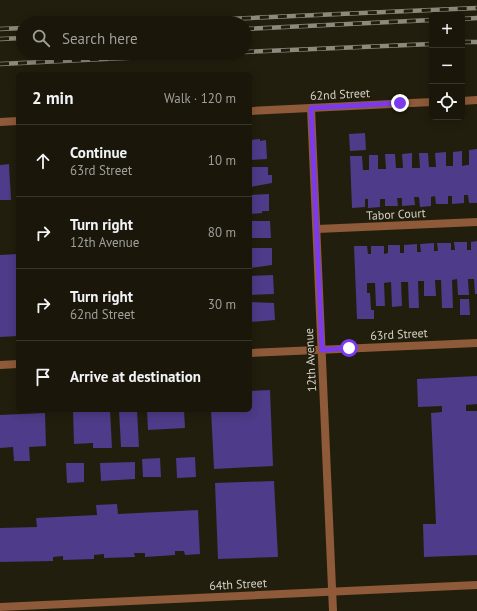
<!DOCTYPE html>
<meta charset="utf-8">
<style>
body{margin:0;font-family:"PT Sans",sans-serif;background:#272318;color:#f1f3f6}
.controls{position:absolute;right:12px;top:12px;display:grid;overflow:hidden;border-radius:6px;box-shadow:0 2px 10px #0003}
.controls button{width:36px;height:36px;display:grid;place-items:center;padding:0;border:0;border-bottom:1px solid #38352b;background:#1a160a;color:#f1f3f6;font:20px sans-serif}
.stop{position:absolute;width:12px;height:12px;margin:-9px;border:3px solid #7c3aed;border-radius:50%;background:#fff}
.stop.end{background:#7c3aed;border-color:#fff;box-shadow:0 1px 4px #0008}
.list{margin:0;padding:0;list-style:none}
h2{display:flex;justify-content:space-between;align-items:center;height:52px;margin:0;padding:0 16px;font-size:17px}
h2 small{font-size:13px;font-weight:400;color:#9f9f9c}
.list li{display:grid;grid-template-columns:26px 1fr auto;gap:12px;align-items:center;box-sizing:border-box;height:72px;padding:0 16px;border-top:1px solid #38352b}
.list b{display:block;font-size:15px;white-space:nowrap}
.list p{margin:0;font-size:13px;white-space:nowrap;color:#9f9f9c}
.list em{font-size:13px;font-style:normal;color:#9f9f9c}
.icon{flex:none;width:22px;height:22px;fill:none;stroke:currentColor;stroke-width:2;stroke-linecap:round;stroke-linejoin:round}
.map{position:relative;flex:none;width:477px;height:611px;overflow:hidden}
.search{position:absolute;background:#1a160a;box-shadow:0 2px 10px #0003;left:16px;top:16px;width:236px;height:44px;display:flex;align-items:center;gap:10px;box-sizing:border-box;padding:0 14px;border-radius:22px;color:#9f9f9c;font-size:15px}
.panel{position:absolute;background:#1a160a;box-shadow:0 2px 10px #0003;left:16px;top:72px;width:236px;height:340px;border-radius:6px}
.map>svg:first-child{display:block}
.building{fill:#4e3b89}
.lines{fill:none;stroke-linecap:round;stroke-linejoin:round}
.street{stroke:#8e5a39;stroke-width:8}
.rail-casing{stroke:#8d897c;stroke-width:4.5}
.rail{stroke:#221e0d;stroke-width:3;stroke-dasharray:9;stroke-linecap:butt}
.route{stroke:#7c3aed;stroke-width:5}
.labels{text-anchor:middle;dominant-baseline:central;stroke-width:3;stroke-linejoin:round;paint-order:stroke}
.street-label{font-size:12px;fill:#d5d2c8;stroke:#221e0d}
</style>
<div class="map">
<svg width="477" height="611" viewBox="0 0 477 611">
<rect width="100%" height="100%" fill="#221e0d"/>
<g class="building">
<path d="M365 133 366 150 350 151 349 134Z"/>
<path d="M260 139V141L266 140 267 159 250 160V140Z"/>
<path d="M477 149V203H469L468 195H464V203L452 204V196H448V204H436L435 196 431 197V206L420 207 419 197H414L415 205 402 206V198H397L398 206H385V199H380V207L368 208V199H365V207L352 208 350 156H362L363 170H369V155H378V169H386L385 154H395L396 168H403L402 154 412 153V168H420L419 153H428L429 167H436L435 153 446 152V166H453V152L462 151V166L467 165H469V150Z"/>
<path d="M9 164 11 200H0V165Z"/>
<path d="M250 167H268V175H272V183L250 187Z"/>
<path d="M269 194V211H262V213L250 214V195Z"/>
<path d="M250 221H270L271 238H250Z"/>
<path d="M477 241V294H475L474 279H468L469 295H458L457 279 452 280 453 308H442L441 280H435L436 296H424V281H418L419 308H409L408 282H401L402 306 392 307 391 282 384 283 385 306H376L375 283H367V293H370L371 310H374V319H357L354 246H367L368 254H371V246H384V254L388 253V245H400V253H404V245L417 244V252H421L420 244 434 243V251H438L437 243H451V250H455L454 242H467V250H471V242Z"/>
<path d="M250 248H272V265L250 268Z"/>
<path d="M18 254V336L0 337V255Z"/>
<path d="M273 275 274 294 250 295V276Z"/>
<path d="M460 299H469L470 315H460Z"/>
<path d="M250 302 274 303 275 320 250 322Z"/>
<path d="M477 376V404L466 405V411H477V555L424 557 423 524H436L431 413 442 412V406L418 407 417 379Z"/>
<path d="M270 390 273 466 214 469 211 410H250V391Z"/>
<path d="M73 410H110L112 448H93V443L74 444Z"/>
<path d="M119 410H137L139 447H121Z"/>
<path d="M147 410H184L185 428 148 430Z"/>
<path d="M45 413 46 446 29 447 30 461H14L13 447 0 448V415Z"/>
<path d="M195 457 196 477 177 478 176 458Z"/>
<path d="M160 458 161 477H143L142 459Z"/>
<path d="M135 462V479L101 481 100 463Z"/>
<path d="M66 463H84V482L67 483Z"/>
<path d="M274 481 278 557 218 559 215 483Z"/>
<path d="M117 504 118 514 198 510 200 554 185 555 184 551H175V555L145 557V553H134L135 557 104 558V554L94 555V559L63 560V556L53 557V561L0 562V528L37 527 36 518 97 515 96 505Z"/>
</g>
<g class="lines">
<g class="street">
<path d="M462 101 477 100"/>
<path d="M311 108 333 611"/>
<path d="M250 111 432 102"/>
<path d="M0 122 18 121"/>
<path d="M317 229 477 222"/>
<path d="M250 353 477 343"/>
<path d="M0 365 18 364"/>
<path d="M0 607 477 585"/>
</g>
<g class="rail-casing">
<g id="rail">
<path d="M462 19 477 18"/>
<path d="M134 23 477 8"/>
<path d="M0 29 23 28"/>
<path d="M245 29 432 20"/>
<path d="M0 39 23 38"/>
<path d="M462 42H477"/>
<path d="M245 52 432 44"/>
<path d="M0 64 230 53"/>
</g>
</g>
<use href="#rail" class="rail"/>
</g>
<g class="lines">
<path class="route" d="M349 348 322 350 311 108 400 103"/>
</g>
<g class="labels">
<g class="street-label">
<text transform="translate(340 94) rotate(-3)">62nd Street</text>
<text transform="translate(396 214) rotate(-3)">Tabor Court</text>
<text transform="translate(399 334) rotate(-3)">63rd Street</text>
<text transform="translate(310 360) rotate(-93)">12th Avenue</text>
<text transform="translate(238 584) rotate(-3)">64th Street</text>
</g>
</g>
</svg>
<div class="controls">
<button>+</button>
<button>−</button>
<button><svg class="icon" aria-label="locate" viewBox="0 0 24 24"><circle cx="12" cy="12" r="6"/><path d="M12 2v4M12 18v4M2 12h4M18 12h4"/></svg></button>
</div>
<div class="stop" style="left:349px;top:348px"></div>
<div class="stop end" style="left:400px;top:103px"></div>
<div class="search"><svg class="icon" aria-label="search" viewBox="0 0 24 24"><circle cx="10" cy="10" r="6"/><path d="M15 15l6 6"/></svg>Search here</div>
<section class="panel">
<h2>2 min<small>Walk · 120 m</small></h2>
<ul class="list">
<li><svg class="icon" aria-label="ahead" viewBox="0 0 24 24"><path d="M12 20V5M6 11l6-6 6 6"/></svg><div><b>Continue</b><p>63rd Street</p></div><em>10 m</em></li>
<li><svg class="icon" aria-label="right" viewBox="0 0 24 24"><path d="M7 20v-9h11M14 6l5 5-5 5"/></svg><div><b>Turn right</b><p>12th Avenue</p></div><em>80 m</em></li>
<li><svg class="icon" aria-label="right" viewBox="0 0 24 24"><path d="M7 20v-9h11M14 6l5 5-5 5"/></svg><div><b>Turn right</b><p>62nd Street</p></div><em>30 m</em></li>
<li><svg class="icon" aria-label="arrive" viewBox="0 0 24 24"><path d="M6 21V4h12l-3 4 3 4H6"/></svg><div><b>Arrive at destination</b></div></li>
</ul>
</section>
</div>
